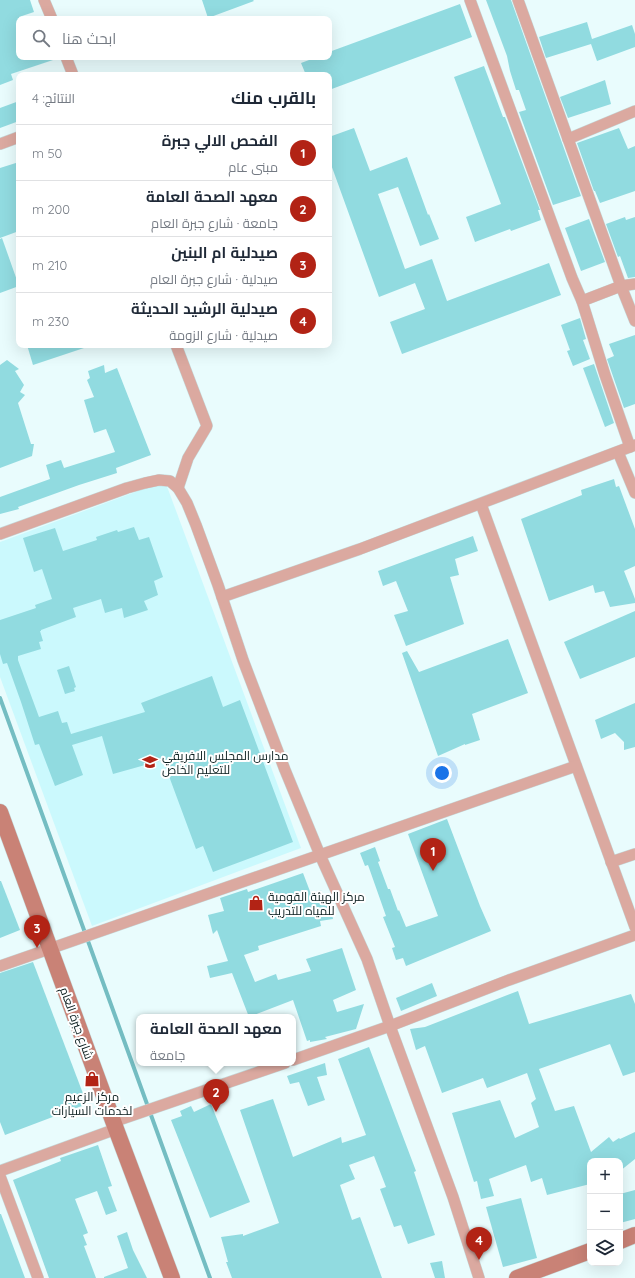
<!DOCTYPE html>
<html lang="ar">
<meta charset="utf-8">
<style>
body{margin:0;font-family:Quicksand,Cairo,sans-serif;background:#f2f2f3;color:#1f2937;direction:rtl}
.controls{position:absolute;right:12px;bottom:12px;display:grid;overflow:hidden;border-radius:8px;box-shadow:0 4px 16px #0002}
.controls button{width:36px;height:36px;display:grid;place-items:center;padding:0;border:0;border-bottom:1px solid #e0e1e3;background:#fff;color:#1f2937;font:20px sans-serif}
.you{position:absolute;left:442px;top:773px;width:14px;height:14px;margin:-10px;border:3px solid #fff;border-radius:50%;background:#1a73e8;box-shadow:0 0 0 6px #1a73e833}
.badge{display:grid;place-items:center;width:26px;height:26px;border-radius:50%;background:#b22315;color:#fff;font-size:13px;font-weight:700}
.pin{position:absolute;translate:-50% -33px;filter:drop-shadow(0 1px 2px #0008)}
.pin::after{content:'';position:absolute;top:21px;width:14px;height:12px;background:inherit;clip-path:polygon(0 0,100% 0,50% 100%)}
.popup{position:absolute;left:136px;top:1014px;width:160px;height:52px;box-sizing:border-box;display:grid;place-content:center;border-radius:8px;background:#fff;filter:drop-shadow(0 1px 3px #0005);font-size:13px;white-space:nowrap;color:#747a83}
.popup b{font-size:15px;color:#1f2937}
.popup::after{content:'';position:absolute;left:50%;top:100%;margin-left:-8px;border:8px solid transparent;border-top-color:#fff}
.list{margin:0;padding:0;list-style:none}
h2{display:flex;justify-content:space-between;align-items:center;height:52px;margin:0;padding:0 16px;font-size:17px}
h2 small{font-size:13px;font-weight:400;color:#747a83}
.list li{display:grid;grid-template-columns:26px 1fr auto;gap:12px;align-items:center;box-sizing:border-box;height:56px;padding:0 16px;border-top:1px solid #e0e1e3}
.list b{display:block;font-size:15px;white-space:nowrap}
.list p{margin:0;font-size:13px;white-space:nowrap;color:#747a83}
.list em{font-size:13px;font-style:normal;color:#747a83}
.icon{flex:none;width:22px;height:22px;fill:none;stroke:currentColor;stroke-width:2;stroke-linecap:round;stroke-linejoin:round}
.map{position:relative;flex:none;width:635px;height:1278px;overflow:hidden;direction:ltr}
.search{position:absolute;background:#fff;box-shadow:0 4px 16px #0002;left:16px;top:16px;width:316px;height:44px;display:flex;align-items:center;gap:10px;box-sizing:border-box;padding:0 14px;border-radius:8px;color:#747a83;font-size:15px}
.panel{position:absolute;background:#fff;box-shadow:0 4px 16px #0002;left:16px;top:72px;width:316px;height:276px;border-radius:8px;direction:rtl}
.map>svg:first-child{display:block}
.built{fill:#cbf9fd}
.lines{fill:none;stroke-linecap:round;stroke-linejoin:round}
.stream{stroke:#74bdc2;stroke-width:4}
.building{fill:#91dbe0}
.street-casing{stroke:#c5d8d9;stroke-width:12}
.secondary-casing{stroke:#c5d8d9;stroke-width:17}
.street{stroke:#dba9a0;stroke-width:11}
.secondary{stroke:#c98276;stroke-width:16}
.labels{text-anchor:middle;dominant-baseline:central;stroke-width:4;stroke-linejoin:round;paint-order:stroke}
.poi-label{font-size:12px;fill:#081b1c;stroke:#fff;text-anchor:start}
.street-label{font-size:12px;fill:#081b1c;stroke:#fff}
</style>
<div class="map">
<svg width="635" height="1278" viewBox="0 0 635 1278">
<rect width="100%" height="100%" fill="#e9fcfd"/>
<path class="built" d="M165 481 301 848 92 926 0 677V542Z"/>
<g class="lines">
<path class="stream" d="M0 698 210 1278"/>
</g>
<g class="building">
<path d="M0 0H30L34 12 19 17V57H55L56 59 11 74 13 80 0 85Z"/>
<path d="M202 0H253L254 1 208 18Z"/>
<path d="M486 0H511L581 196 553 205 519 112 526 110 519 90H516L510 71 507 56Z"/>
<path d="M460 4 472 37 329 90V75H306L301 63 317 57H329V52Z"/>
<path d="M587 22 592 39 632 25 635 34V47L597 61 591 44 546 58 539 37Z"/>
<path d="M484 66 503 117H505L540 210H538L541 220 511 231 510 229 475 242 466 217 501 204 454 77Z"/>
<path d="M605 80 611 104 568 118 560 97Z"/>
<path d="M19 101V121L0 128V108Z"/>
<path d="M354 128 370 171 407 157 428 215 429 214 439 239 420 246 398 187 378 194 405 269 432 259 447 301 549 263 561 295 402 354 390 322 425 309 415 283 379 297 329 159V137Z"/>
<path d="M619 128 628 149 635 146V191L600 203 595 191H594L577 143Z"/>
<path d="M19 162V231L0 238V168Z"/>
<path d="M625 217 626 220 635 217V277L628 278 620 256 618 257 606 224Z"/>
<path d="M589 219 605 262 581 271 565 228Z"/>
<path d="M2 238 19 286 0 293V239Z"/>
<path d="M580 318 586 339 583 340 590 359 573 366 567 351 570 350 561 325Z"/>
<path d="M635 335V404L624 408 607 359 614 356 609 344Z"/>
<path d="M27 345H86L87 347 33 365Z"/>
<path d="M7 360 19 369 15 371 24 385 20 392 25 395 18 403 31 444H34L32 456 0 468V365Z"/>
<path d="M594 364 614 423 605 427 583 368Z"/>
<path d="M104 365 105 373 117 368 151 455 116 468 117 473 79 485 18 507 19 509 0 514V497L50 479 46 465 61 460 64 468 115 452 106 429 94 433 84 400 94 397 87 380 90 378 88 371Z"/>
<path d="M614 479 616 487 619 486 635 529V566L624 571 635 599V603L610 607 604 591 595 593 593 585 549 601 521 519 582 495 581 490Z"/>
<path d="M134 527 139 540 149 537 163 577 154 581 158 595 144 601 148 610 124 618 122 608 105 613 101 599 73 608 76 617 41 630V631H40L43 641 39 642 41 649 18 656V660L39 717 58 711 62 723 67 722 71 734 145 712 141 703 212 676 223 707 240 700 293 842 213 872 203 846 196 849 163 760 113 774 102 736 72 745 83 775 55 786 39 744 35 745 21 702 7 663 3 664 0 654V620L36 608 35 605 52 599 42 569 34 572 23 538 55 528 63 551 97 540 96 537 117 530 118 532Z"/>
<path d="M473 536 478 551 455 559 459 575 450 577 464 624 406 646 394 615 408 611 396 581 383 586 378 571Z"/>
<path d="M635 611V657L580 679 564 642Z"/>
<path d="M508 639 528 693 472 714 480 740 465 745V744L438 756 402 653 407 651 419 672Z"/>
<path d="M69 666 76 687 74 688 75 691 65 694 57 670Z"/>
<path d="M635 703V747L624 750V742L615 733 601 739 595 720Z"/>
<path d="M447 819 480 906 491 931 406 966 403 958 396 960 392 948 395 947 383 917 386 916 368 865 365 866 360 853 375 847 380 861 378 862 388 889H390L398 911 399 910 406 927 438 916 408 834Z"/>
<path d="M303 873 311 894 321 890 324 899 329 898 333 919 320 921 321 926 258 946 259 950 244 955 255 982 276 974 278 980 311 971 306 959 342 948 356 990 333 1000 337 1012 364 1004 356 1029 325 1037 327 1039 310 1042V1040L307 1041 293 1000 249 1017 232 973 210 978 207 966 228 961 217 930 213 934 208 915 224 911 220 898 247 889 248 892Z"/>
<path d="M0 881H1L20 930 0 938Z"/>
<path d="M33 962 87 1104 5 1135 0 1122V973Z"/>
<path d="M432 983 437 996 401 1011 396 998Z"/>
<path d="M518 991 529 1024 631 994 635 1004V1072L623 1076 610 1044 539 1069 555 1111 574 1106 591 1152 609 1137 613 1142 619 1138 620 1139 635 1132V1159L620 1171V1161H590V1184L547 1195 542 1178 531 1182 526 1165 489 1179 494 1196 481 1199 477 1181 474 1182 452 1113 500 1100 515 1138 539 1127 531 1103 536 1099 527 1073 487 1088 483 1078 442 1093 425 1046 416 1050 410 1029 425 1027Z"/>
<path d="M369 1047 416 1171 414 1172 435 1235 408 1244 401 1225 394 1227 380 1189 386 1187 374 1156 349 1165 355 1179 340 1185 352 1220 360 1217 382 1278H232L226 1262H228L221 1237 243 1234V1236L279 1223 240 1110 273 1099 293 1157 341 1137 342 1143 366 1135 338 1059Z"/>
<path d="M325 1063 327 1075 317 1077 325 1100 308 1106 299 1082 290 1084 287 1076Z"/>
<path d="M211 1104 250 1202 210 1218 171 1120 182 1116 180 1111 191 1106 194 1112Z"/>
<path d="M98 1145 112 1186 108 1187 117 1211 106 1215 97 1191 75 1199 88 1233 83 1235 87 1245 84 1246 96 1278H49L28 1220 13 1180 61 1161 60 1158Z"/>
<path d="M635 1190V1219L620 1223V1194Z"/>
<path d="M521 1198 537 1258 503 1267 486 1207Z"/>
<path d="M0 1214H1L25 1278H0Z"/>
<path d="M127 1232 133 1250 147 1278H104V1277L128 1268 117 1236Z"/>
<path d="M442 1261 445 1278H435L430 1263Z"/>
</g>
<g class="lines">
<g class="street-casing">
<g id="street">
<path d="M44 0 52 19"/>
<path d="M470 0 572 278 582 301 605 375 630 447"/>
<path d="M518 0 621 286 635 321"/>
<path d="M66 57 73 75"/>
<path d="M568 139 635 111"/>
<path d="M0 144 19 137"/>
<path d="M582 301 621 286 635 284"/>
<path d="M176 345 207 426 188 458 178 488"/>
<path d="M618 452 635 493"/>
<path d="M481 504 635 927"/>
<path d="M0 534 127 488 145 483 159 480 170 481 178 488 187 503 196 525 218 585 243 660 285 770 320 855 367 959 390 1026 453 1197 479 1278"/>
<path d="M222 597 360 549 635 445"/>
<path d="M611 862 635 854"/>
<path d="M0 966 576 766"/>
<path d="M293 1060 390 1026 509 980 635 935"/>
<path d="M113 1122 285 1063"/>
<path d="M0 1171 116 1129"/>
<path d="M0 1176 38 1278"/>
</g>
</g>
<g class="secondary-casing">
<g id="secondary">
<path d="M0 812 116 1129 172 1278"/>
<path d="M620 1241 635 1235"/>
<path d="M517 1278 590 1251"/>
</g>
</g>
<use href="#street" class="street"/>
<use href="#secondary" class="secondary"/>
</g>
<defs>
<g id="school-bare" transform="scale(1.2)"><path d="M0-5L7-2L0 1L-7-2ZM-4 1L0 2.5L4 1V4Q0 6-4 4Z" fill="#b22315" stroke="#fff" stroke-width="2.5" paint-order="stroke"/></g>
<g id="shop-bare" transform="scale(1.2)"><path d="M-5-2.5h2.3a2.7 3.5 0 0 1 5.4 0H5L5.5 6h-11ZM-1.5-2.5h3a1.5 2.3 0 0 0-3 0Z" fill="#b22315" stroke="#fff" stroke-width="2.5" paint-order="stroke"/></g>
</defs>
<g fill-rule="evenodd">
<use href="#school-bare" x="150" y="762"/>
<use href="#shop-bare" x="256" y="903"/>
<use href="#shop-bare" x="92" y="1079"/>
</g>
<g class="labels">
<g class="poi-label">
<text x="162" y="755">مدارس المجلس الافريقي<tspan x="162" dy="14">للتعليم الخاص</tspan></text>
<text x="268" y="896">مركز الهيئة القومية<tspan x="268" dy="14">للمياه للتدريب</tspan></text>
<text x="92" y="1096" text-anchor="middle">مركز الزعيم<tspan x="92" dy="14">لخدمات السيارات</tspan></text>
</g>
<g class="street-label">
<text transform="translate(77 1023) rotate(70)">شارع جبرة العام</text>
</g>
</g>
</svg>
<div class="controls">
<button>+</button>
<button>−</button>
<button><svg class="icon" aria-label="layers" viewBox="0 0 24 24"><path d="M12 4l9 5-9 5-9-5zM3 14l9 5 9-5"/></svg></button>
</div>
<div class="you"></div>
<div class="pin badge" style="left:433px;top:871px">1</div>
<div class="pin badge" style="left:216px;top:1112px">2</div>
<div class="popup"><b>معهد الصحة العامة</b>جامعة</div>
<div class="pin badge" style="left:37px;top:948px">3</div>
<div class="pin badge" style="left:479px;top:1260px">4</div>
<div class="search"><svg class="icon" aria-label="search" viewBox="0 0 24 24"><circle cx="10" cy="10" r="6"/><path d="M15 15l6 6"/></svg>ابحث هنا</div>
<section class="panel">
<h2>بالقرب منك<small>النتائج: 4</small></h2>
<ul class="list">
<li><span class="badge">1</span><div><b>الفحص الالي جبرة</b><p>مبنى عام</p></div><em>50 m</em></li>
<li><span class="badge">2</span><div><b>معهد الصحة العامة</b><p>جامعة · شارع جبرة العام</p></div><em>200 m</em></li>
<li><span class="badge">3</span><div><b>صيدلية ام البنين</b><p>صيدلية · شارع جبرة العام</p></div><em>210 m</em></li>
<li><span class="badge">4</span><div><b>صيدلية الرشيد الحديثة</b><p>صيدلية · شارع الزومة</p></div><em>230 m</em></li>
</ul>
</section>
</div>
